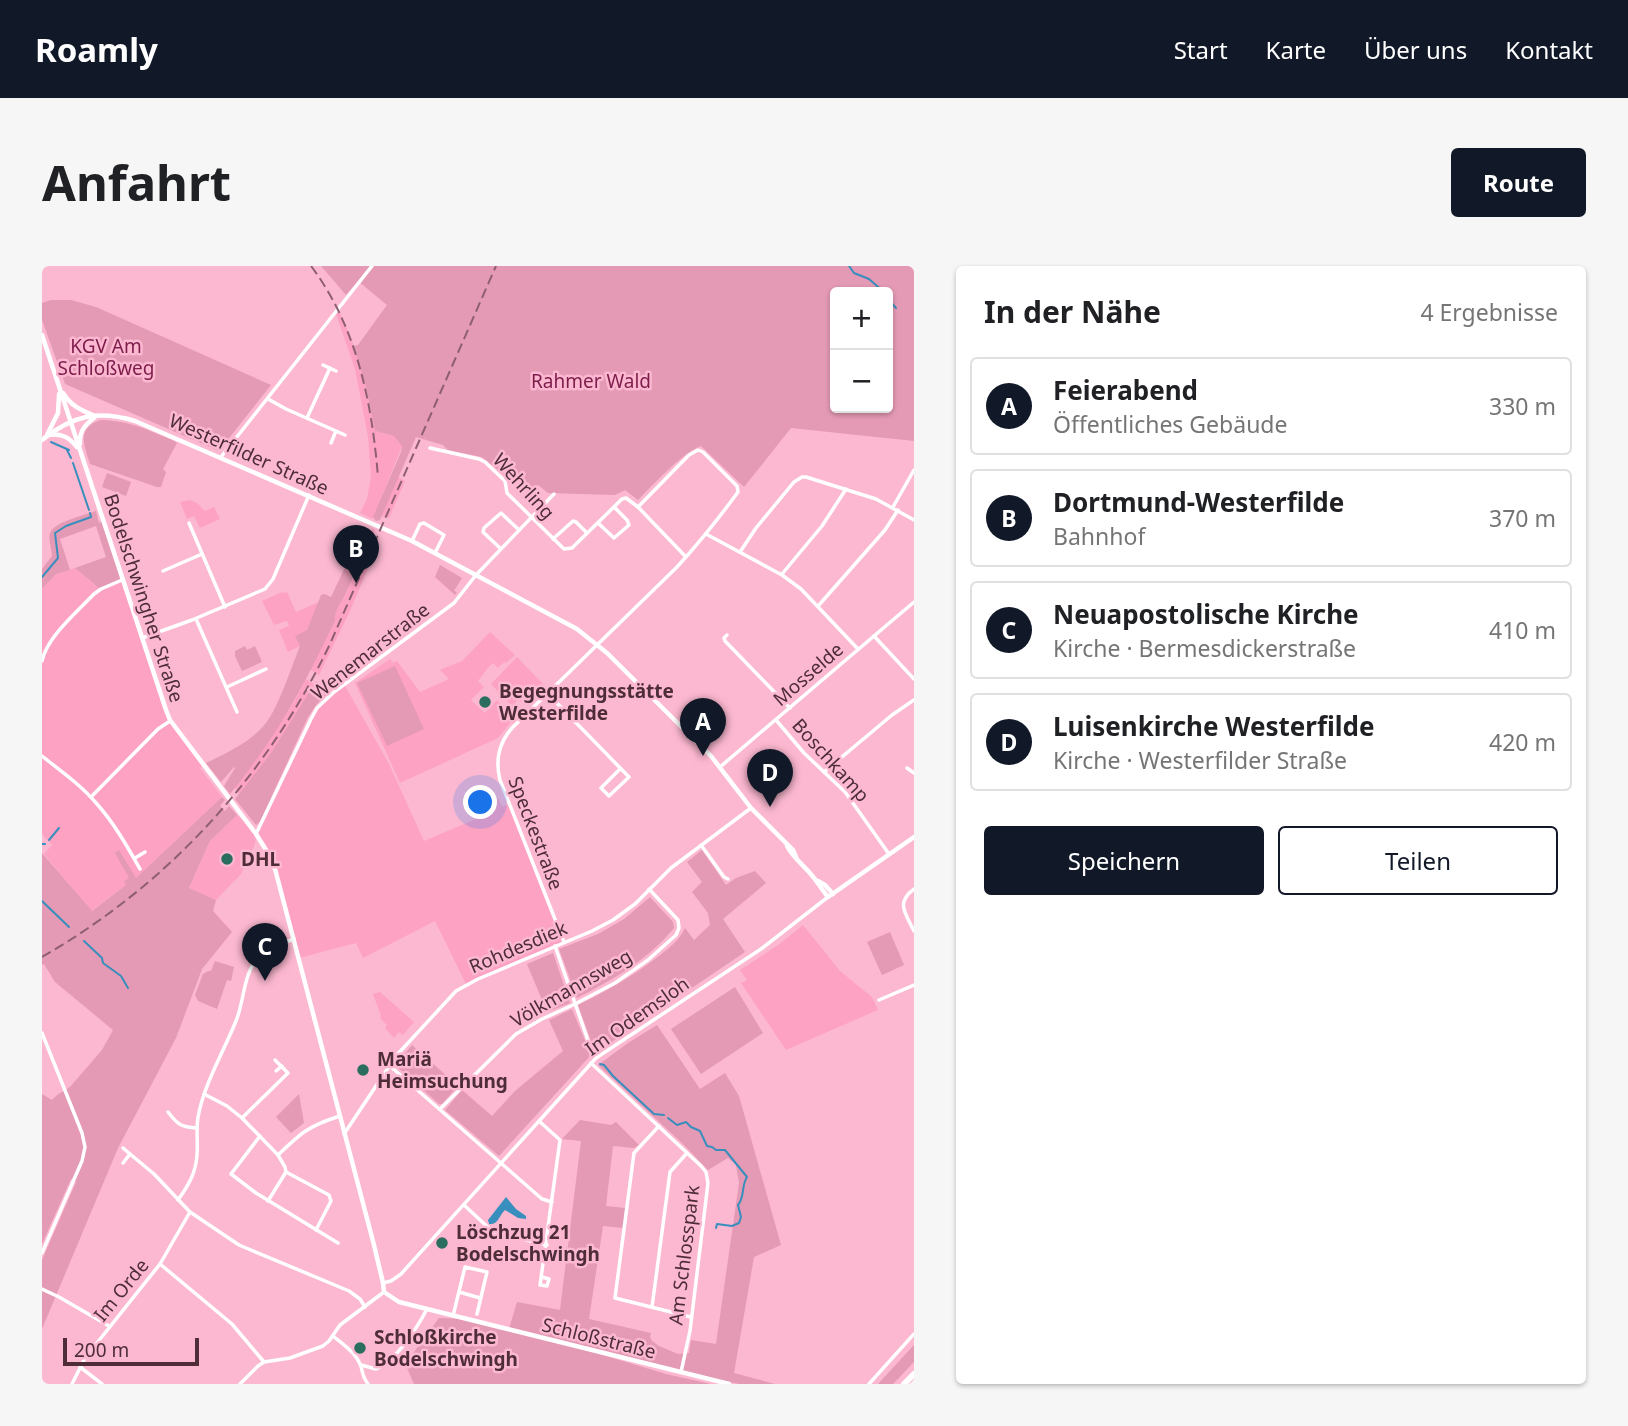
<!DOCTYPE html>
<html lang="de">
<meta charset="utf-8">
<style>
body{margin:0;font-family:"Noto Sans",sans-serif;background:#f6f6f6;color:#202124}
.controls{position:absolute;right:21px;top:21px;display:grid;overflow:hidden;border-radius:7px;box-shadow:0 2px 5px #0004}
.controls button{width:63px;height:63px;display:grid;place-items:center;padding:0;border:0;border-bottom:2px solid #e0e0e0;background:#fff;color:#202124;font:35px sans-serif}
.scale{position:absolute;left:21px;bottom:18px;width:136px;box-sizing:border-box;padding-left:7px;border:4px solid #4e2d39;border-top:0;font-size:19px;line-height:24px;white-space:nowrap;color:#4e2d39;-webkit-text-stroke:5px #fcb8d0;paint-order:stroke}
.you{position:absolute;left:439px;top:537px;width:24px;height:24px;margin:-18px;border:5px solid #fff;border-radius:50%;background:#1a73e8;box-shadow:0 0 0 10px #1a73e833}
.badge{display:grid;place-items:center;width:46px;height:46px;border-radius:50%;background:#111827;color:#fff;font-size:23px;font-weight:700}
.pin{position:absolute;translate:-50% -58px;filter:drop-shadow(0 2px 4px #0008)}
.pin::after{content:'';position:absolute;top:37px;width:24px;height:21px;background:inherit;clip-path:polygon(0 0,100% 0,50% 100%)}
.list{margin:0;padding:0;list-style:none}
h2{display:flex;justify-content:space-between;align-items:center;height:91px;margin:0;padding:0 28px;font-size:30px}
h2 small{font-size:23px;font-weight:400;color:#757577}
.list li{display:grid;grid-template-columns:46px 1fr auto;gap:21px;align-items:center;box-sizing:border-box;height:98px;margin:0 14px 14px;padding:0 14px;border:2px solid #e0e0e0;border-radius:7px}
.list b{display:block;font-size:26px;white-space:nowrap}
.list p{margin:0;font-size:23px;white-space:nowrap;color:#757577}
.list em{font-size:23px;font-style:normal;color:#757577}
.actions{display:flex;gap:14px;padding:21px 28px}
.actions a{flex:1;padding:16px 0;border:2px solid #111827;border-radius:7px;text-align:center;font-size:24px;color:#111827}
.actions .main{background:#111827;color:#fff}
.map{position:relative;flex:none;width:872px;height:1118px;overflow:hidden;border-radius:7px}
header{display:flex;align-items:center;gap:42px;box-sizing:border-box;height:98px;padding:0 35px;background:#111827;color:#fff}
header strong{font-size:33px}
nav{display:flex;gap:38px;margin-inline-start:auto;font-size:24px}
.intro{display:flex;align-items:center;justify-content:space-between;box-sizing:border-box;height:168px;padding:0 42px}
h1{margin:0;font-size:49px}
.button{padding:18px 32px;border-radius:7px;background:#111827;color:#fff;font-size:24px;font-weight:700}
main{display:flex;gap:42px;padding:0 42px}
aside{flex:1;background:#fff;border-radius:7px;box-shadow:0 2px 5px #0004}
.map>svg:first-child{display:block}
.built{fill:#fea2c4}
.green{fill:#e499b4;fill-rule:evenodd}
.water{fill:#388ebc}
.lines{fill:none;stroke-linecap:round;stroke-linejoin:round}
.stream{stroke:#388ebc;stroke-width:2}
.minor{stroke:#fff;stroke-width:3.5}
.tertiary{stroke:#fff;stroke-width:4.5}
.motorway{stroke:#fff;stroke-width:6}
.rail{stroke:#8d5f70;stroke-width:2;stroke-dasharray:10 5;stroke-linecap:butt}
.poi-dot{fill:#2b6e5f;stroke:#fcb8d0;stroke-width:2.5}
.labels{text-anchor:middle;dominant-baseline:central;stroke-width:5;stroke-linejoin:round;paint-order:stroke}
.park-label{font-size:19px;fill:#7d1d4b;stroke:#fcb8d0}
.street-label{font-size:19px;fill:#4e2d39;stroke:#fcb8d0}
.poi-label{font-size:19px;font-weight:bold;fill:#4e2d39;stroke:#fcb8d0;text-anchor:start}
</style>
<header>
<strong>Roamly</strong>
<nav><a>Start</a><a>Karte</a><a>Über uns</a><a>Kontakt</a></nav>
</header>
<div class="intro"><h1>Anfahrt</h1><a class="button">Route</a></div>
<main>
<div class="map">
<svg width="872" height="1118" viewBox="0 0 872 1118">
<rect width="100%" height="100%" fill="#fcb8d0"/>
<g class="built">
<path d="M297 44 312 80 324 121 333 165 352 170 360 180 331 253 318 247 325 233 329 211 326 171 313 103 294 48Z"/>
<path d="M356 211 363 215 347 252 339 250Z"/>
<path d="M148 234 155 237 163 245 172 241 178 253 158 262 152 250 145 253 138 236Z"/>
<path d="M330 262 333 264 330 272 336 275 332 288 308 345 277 409 268 404 293 355 292 348 302 332 322 288Z"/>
<path d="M33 302 54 320 80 314 124 444 161 499 158 502 180 531 95 611 49 645 2 588 10 579 0 568V323L14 308Z"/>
<path d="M240 326 241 327 245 326 254 346 277 336 258 380 246 386 237 364 247 360 245 355 232 359 220 335Z"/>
<path d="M448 366 473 389 464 397 462 396 456 402 451 397 445 403 436 415 442 421 429 434 443 447 455 434 472 452 456 472 358 517 313 417 348 393 351 397 355 395 378 426 407 413 398 404 420 395Z"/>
<path d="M475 391 504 421 486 437 483 434 478 435 476 434 470 440 449 418Z"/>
<path d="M264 413 272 418 229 487 197 528 192 521 223 481 250 439Z"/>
<path d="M302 418 347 498 382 575 448 547 445 537 448 536 456 532 460 541 467 538 522 676 424 718 393 655 321 692 314 677 257 692 233 603 214 569 213 578 199 608 174 634 147 623 168 575 195 549 214 567 275 442Z"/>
<path d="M761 659 798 705 830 731 836 744 744 784 699 717 705 714 698 704 736 679Z"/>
<path d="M338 726 372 756 361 769 357 766 352 772 343 762 345 759 338 752 339 750 331 728Z"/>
</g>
<g class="green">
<path d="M279 0H872V175L749 162 702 221 659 180C641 186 611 219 596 234L583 224 573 229 506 227 496 219 491 223 468 209 461 208 440 191 406 184 401 179 374 171 338 254 334 255 331 251 359 186 360 180 352 170 333 165 324 121 312 80 316 79 345 39 316 15 304 29ZM793 26H846V142H793Z"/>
<path d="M9 34H29L54 41 229 119 177 185 23 118 0 54V37Z"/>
<path d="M59 154C87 155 104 163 130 174L135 177 121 203 124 206 119 221H115L48 198C42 178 34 162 59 154Z"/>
<path d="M65 207 89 216 84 230 60 221Z"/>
<path d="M54 245 57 257 61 255 80 314 58 323 33 302 64 291 54 260 18 273 28 304 14 308 0 323V303L10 290C10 283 6 274 8 267 12 256 43 249 54 245Z"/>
<path d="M315 276H325C319 294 311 312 303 329 299 338 292 344 293 355 279 383 266 411 250 438 233 469 210 501 188 528L182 520 193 502 192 501 179 516 164 497C185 487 209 476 224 457 237 440 249 402 258 380L253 370 265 364 279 329 282 328 289 331Z"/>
<path d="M398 299 420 312 412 325 415 326 413 329 393 311Z"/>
<path d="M203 380 205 384 213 380 220 396 200 405 193 390V385Z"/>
<path d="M353 400 382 463 345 480 315 417Z"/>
<path d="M274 415 288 425 275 438 266 451 218 556 214 559 193 533 229 487Z"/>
<path d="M180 531 183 534 178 540 183 545 187 540 195 549 168 575 147 622 174 634 171 645 190 666 160 703 134 772 76 882 0 1063V994L34 916 29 913 0 978V828L10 834C17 826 20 827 28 821L60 784 71 764 13 716 2 698 0 699V587L50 645 84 619 82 615 87 612 73 587 77 584 94 612Z"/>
<path d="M660 584 684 619 694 612 713 605 724 617 681 653 703 686 555 786 549 775 536 739C565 725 591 710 617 690 628 681 637 675 643 662L652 674 668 659 666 647 650 626 660 616 645 596Z"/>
<path d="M608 631 631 656 632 662C606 694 570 714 535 732L517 683 556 668 582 653Z"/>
<path d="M848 666 862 699 840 709 825 676Z"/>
<path d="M511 687 528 737 505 746 485 698Z"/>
<path d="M173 695 192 701 189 715 185 714 175 743 156 735 153 729 161 708 166 705H169Z"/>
<path d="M693 721 721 767 659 808 629 763Z"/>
<path d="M530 743 549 789 457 890 403 844 420 824 450 850 473 825 521 785 507 754Z"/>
<path d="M615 759 658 823 683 807 697 830 739 979 712 991 692 1107 733 1118H697L534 1081 624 1108 669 1118H372L365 1102 356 1093 358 1090 367 1093 397 1052 425 1053 467 1063 475 1036 518 1044 539 875 520 873 538 854 569 859 574 856 597 879 592 882 571 880 564 940 583 942 581 962 561 960 547 1053 609 1067 608 1071 610 1075 617 1080 636 1088 647 1087 649 1074 674 1078 697 917 694 899 686 892 666 904 642 879 556 799 586 777Z"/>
<path d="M370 779 416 820 400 838H397L353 799Z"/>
<path d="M257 828 262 857 249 867 234 851Z"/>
<path d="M872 1079V1096L851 1118H836Z"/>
</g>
<path class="water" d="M464 931 474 943 484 950V953L476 952 463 944C457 949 457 959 447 958L446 954Z"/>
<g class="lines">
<g class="stream">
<path d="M807 0 812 7 827 13 842 26"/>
<path d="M846 33 854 42"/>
<path d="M9 176 27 184"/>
<path d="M25 184 29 192"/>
<path d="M31 197 47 244"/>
<path d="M0 311 16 292 13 267 24 260 49 251 48 247"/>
<path d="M7 574 17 562"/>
<path d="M0 578H3"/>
<path d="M0 635 27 661"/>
<path d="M42 675 60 692 61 697 79 710 86 722"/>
<path d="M558 798 562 799 571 810 612 848 622 849"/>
<path d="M626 852 635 859 644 856 649 861 658 865 665 880 670 881 674 884H683L705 911C699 920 703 931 696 939L699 951 697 957 690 960 675 958 674 962"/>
</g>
<g class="minor">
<path d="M281 99 294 105"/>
<path d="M226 133 244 143 303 169"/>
<path d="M265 152 288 102"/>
<path d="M289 177 294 165"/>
<path d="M388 182 437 193 443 196 463 215 465 227 522 283 530 282 580 233 584 232 596 241"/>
<path d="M179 191 330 0"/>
<path d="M851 241 872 204"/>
<path d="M147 257 183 341"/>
<path d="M556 257 572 272 587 259 585 254 572 241"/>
<path d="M664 268 740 309 759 323 816 383"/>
<path d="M511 273 531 255 534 256 545 267"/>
<path d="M370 275 378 258 382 257 402 269 393 287"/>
<path d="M459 283 441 266 442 262 459 247 477 264"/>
<path d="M698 286 714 262 752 216 760 211H764L834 233 872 254"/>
<path d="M121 305 160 288"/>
<path d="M740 308 780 260 804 223"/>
<path d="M777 339 843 264 856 244"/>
<path d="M154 353 195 446"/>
<path d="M685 369 682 372 683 375 748 442"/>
<path d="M832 370 872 413"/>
<path d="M100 372 150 354 223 323 231 313 267 229"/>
<path d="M0 395C5 371 35 346 52 328L59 323 80 314"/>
<path d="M185 421 224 403"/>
<path d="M506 428 587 511 567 530 559 522 578 503"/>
<path d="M734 454 762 487 803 526 847 588"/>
<path d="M0 490C19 505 39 519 55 538 72 557 85 580 98 603"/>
<path d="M678 501 872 336"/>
<path d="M865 502 872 507"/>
<path d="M782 506 850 449 872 434"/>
<path d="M49 531 116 463 128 455"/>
<path d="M214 568 269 453 275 442 292 426 412 337 434 309 512 228"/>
<path d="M659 579 682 611 686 613"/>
<path d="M93 592 103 586"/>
<path d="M872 623C853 637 864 648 872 665"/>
<path d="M522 676 458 514C453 494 457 476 471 461L635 301C657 277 677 252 696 226L695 220 661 186 656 184 647 189 596 241 644 291"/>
<path d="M513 680 549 783 554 792"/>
<path d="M837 734 872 719"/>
<path d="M0 767 40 867 43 881 40 895 0 987"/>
<path d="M549 797 659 900 664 906 666 917 648 1065 639 1106"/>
<path d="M348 800 500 933 510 936"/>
<path d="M234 805 240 800"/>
<path d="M162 828 185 840 200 852 236 889 243 901 244 906 226 935"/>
<path d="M398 843 474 768 500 753 533 738 573 717 606 694 634 669 637 662 636 654 607 623"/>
<path d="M126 846C136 859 139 861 155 862"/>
<path d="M200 852 246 807 233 794"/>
<path d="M497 855 518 874 498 1019 505 1020 507 1013 500 1011"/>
<path d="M617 860 592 887 573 1032 649 1051"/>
<path d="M302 868 354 790 414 725 436 713 550 665 571 654 593 638 629 602 709 542"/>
<path d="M218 870 189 908 214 927 296 977"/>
<path d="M88 888 112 908 148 946 197 979 307 1025 318 1033 323 1041"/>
<path d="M236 889C259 867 266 860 298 850"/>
<path d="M81 897 88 888 81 882"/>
<path d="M244 906 287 929 289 935 274 964"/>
<path d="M136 934C146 920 154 907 155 889 156 877 154 864 156 851 162 818 181 787 194 755 202 736 201 711 214 694 223 682 239 678 252 673"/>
<path d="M422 939 451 966 505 979"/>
<path d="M118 998 190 1058 222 1096"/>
<path d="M341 1017 349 1015 359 1008 554 792 719 683 786 631"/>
<path d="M0 1023 17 1031 67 1060"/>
<path d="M417 1026 438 1032"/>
<path d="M610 1041 628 906 645 887"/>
<path d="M411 1050 423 1001 445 1006 435 1048"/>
<path d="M291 1070C299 1077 312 1085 317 1096 322 1104 318 1108 326 1118"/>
<path d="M319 1099 334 1103C354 1095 375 1062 385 1043"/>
<path d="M38 1101 60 1118"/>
<path d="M30 1118 43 1092 118 998 148 946"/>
<path d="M198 1118 216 1100 222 1096 248 1092 281 1080 287 1075 298 1059 342 1026"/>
<path d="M827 1118 872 1068"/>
</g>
<g class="tertiary">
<path d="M0 69 124 444 128 454 140 470 214 568 226 587 233 603 332 979 341 1017 342 1026 357 1036 687 1118"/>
<path d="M21 127C29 140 39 144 53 150"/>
<path d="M5 169 16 147 17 128"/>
<path d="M6 169C19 167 27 171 35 181"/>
<path d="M0 174C31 149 56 144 93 155L370 275 535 363 565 387 669 490 709 542 751 584 754 591"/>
<path d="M38 178C37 165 43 159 53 151"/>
<path d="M745 580C751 592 764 601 772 612 777 618 781 625 786 631L872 571"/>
<path d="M776 615 783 619 791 628"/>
</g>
<path class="motorway" d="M862 1118 872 1108"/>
<g class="rail">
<path d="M269 0C315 61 330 137 336 211"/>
<path d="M0 691C127 618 225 510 288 378L454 0"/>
</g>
</g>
<g class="poi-dot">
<circle cx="443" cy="436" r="7"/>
<circle cx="185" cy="593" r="7"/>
<circle cx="321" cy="804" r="7"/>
<circle cx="400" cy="977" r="7"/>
<circle cx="318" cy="1082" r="7"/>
</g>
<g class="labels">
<g class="park-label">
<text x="64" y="80">KGV Am<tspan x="64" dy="22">Schloßweg</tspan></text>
<text x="549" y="115">Rahmer Wald</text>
</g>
<g class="street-label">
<text transform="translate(207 188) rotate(24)">Westerfilder Straße</text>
<text transform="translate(482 220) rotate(48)">Wehrling</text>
<text transform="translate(102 332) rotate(72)">Bodelschwingher Straße</text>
<text transform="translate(328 385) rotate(-38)">Wenemarstraße</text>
<text transform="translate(766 408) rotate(-41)">Mosselde</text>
<text transform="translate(789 494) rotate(48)">Boschkamp</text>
<text transform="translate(494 567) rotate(69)">Speckestraße</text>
<text transform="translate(476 681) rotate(-23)">Rohdesdiek</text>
<text transform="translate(529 722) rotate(-30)">Völkmannsweg</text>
<text transform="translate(595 750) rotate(-35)">Im Odemsloh</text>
<text transform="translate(642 989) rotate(-83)">Am Schlosspark</text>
<text transform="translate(79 1024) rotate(-51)">Im Orde</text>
<text transform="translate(557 1072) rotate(14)">Schloßstraße</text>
</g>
<g class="poi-label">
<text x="457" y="425">Begegnungsstätte<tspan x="457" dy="22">Westerfilde</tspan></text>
<text x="199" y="593">DHL</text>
<text x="335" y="793">Mariä<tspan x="335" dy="22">Heimsuchung</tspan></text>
<text x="414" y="966">Löschzug 21<tspan x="414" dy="22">Bodelschwingh</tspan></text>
<text x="332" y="1071">Schloßkirche<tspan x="332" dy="22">Bodelschwingh</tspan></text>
</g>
</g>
</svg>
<div class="controls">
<button>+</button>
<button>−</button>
</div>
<div class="scale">200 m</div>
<div class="you"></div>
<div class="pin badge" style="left:661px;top:490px">A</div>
<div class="pin badge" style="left:314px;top:317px">B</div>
<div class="pin badge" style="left:223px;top:715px">C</div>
<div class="pin badge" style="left:728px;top:541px">D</div>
</div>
<aside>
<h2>In der Nähe<small>4 Ergebnisse</small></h2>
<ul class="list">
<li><span class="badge">A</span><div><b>Feierabend</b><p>Öffentliches Gebäude</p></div><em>330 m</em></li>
<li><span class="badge">B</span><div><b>Dortmund-Westerfilde</b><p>Bahnhof</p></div><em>370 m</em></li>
<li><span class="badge">C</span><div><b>Neuapostolische Kirche</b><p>Kirche · Bermesdickerstraße</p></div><em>410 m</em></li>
<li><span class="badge">D</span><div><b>Luisenkirche Westerfilde</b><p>Kirche · Westerfilder Straße</p></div><em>420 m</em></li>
</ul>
<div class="actions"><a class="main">Speichern</a><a>Teilen</a></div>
</aside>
</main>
